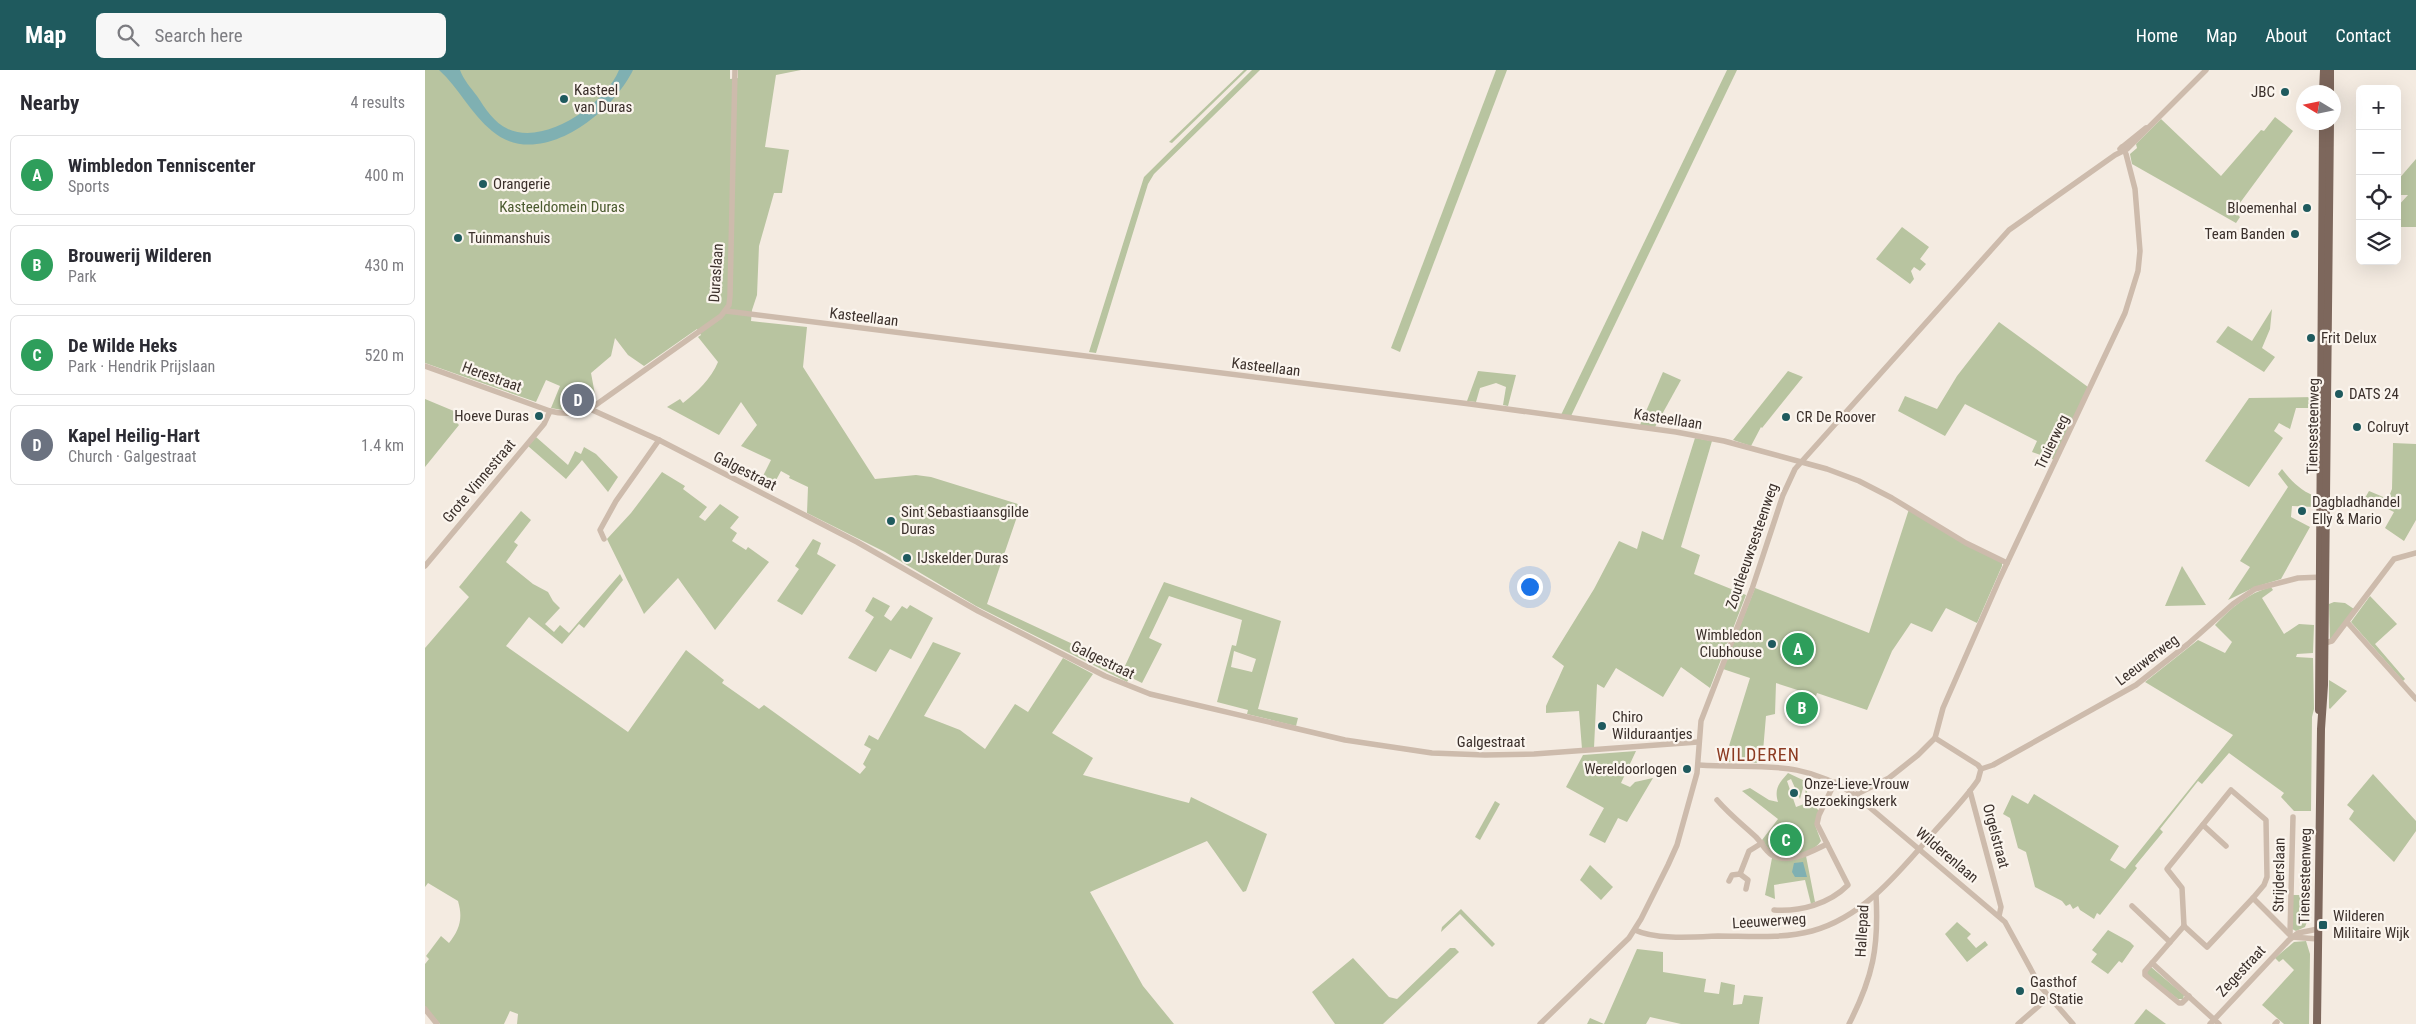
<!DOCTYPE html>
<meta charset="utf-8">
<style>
body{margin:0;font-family:"Roboto Condensed",sans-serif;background:#f7f7f7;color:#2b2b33}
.controls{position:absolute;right:15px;top:15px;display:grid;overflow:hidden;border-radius:8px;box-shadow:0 5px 20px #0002}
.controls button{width:45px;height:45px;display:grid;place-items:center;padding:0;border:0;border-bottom:1px solid #e1e1e2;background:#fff;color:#2b2b33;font:25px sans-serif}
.compass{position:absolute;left:1871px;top:15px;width:45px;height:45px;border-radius:50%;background:#fff;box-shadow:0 5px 20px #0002;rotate:280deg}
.you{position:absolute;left:1104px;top:516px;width:18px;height:18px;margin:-12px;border:4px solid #fff;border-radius:50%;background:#1a73e8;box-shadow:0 0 0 8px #1a73e833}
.badge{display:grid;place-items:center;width:32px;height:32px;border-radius:50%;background:#1f5a5e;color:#fff;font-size:16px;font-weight:700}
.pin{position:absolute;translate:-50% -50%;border:2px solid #fff;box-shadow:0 1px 5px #0006}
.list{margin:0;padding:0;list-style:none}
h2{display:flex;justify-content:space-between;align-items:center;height:65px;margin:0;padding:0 20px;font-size:21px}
h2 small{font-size:16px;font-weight:400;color:#7c7c81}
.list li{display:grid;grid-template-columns:32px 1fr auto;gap:15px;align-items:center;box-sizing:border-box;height:80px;margin:0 10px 10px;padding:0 10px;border:1px solid #e1e1e2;border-radius:8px}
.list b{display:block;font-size:19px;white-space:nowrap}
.list p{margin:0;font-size:16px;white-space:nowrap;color:#7c7c81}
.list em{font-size:16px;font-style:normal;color:#7c7c81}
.icon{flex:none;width:28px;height:28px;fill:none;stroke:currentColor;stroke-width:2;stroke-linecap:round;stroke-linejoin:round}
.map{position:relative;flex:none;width:1991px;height:954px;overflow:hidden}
header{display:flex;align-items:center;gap:30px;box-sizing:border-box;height:70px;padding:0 25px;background:#1f5a5e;color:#fff}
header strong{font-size:24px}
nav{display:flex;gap:28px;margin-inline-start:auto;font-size:18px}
.search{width:350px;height:45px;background:#f7f7f7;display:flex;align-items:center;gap:12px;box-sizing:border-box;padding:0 18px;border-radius:8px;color:#7c7c81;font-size:19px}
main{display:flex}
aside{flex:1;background:#fff}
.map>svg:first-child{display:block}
.green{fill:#b8c4a0;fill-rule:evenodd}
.water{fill:#7fb0b2}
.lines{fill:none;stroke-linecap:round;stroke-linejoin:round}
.minor{stroke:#cdbbac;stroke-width:5.5}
.major{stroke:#7d675c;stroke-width:8}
.poi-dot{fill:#1f5a5e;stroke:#fbf5ee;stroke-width:2}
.labels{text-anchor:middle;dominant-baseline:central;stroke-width:4.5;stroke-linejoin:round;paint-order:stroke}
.poi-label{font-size:15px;fill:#3b302b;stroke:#fbf5ee;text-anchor:start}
.park-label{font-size:15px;fill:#4a5a2e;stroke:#fbf5ee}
.street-label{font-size:15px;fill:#3b302b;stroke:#fbf5ee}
.quarter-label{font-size:18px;letter-spacing:1px;fill:#8c3b22;stroke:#fbf5ee}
</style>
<header>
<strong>Map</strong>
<div class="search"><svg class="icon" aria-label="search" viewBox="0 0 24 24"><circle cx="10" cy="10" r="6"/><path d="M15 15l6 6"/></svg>Search here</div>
<nav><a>Home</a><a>Map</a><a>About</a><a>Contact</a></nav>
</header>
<main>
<aside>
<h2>Nearby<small>4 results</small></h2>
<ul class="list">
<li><span class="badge" style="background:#2e9e5b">A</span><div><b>Wimbledon Tenniscenter</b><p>Sports</p></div><em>400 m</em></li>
<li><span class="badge" style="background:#2e9e5b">B</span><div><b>Brouwerij Wilderen</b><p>Park</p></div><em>430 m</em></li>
<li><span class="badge" style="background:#2e9e5b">C</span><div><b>De Wilde Heks</b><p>Park · Hendrik Prijslaan</p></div><em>520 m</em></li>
<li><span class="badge" style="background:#6b7280">D</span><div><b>Kapel Heilig-Hart</b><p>Church · Galgestraat</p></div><em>1.4 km</em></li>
</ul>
</aside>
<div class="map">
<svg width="1991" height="954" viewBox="0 0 1991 954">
<rect width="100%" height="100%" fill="#f4ebe1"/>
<g class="green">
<path d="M0 0H305V9L313 8V0H376L351 5 340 77 364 80 357 123H349L334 176 332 225 327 240 326 251 382 257 378 297 450 409 491 405 506 407 596 435 562 534 699 598 739 512 856 551 833 639 873 648 871 656 822 644 823 640 792 632 807 575 811 576 817 550 744 526 724 568 737 574 717 613 705 607 702 612 551 536 460 482 382 443 383 417 364 408 365 406 356 401 350 412 338 406 346 390 316 376 332 355 316 332 294 365 242 337 255 329 258 333C272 322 286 309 293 292L273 267 276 265 272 259 219 296 203 285 190 268 186 286 166 303 171 330 140 337 137 340 126 338 135 316 121 310 111 332 0 293ZM809 581 831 589 827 602 806 597Z"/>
<path d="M819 0H822L747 73 744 72Z"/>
<path d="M827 0H835L729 104 723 114 671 283 664 282 719 107Z"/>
<path d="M1071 0H1082L975 282 966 278Z"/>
<path d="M1302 0H1312L1146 346 1136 345Z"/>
<path d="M1850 47 1868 61 1809 141 1815 147 1811 153 1707 94 1705 84 1712 78 1711 74 1736 49 1796 106 1836 60 1839 61Z"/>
<path d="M1991 89V157H1972V137L1983 125H1972V111Z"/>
<path d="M1477 157 1504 177 1495 189 1501 194 1495 201 1489 197 1486 201 1489 209 1485 214 1451 189Z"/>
<path d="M1847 239 1845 259 1837 278 1850 287 1839 302 1791 272 1803 256 1827 271Z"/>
<path d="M1574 252 1663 317 1630 390 1607 382 1612 371 1540 334 1520 366 1473 341 1480 326 1512 339 1532 306Z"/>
<path d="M1053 301 1091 305 1083 336 1078 335 1081 317 1071 313 1055 318 1051 332 1042 331Z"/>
<path d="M1363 301 1378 307 1337 358 1336 357 1326 376 1308 370Z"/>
<path d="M1238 302 1256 310 1230 357 1215 355Z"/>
<path d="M1890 327V338H1871L1865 359 1854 353 1849 361 1858 368 1824 417 1780 391 1824 328Z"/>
<path d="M0 329 36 344 32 353 34 355 0 397Z"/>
<path d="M111 367 143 395 150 381 156 384 159 377 171 384 193 407 183 422 157 390 141 409 103 376Z"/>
<path d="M1270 368 1287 371 1256 477 1275 485 1269 504 1321 525 1285 618 1256 597 1238 627 1191 598 1179 618 1172 614 1169 678 1157 679 1154 641 1121 643V636L1139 596 1127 587 1169 519 1194 471 1212 479 1217 461 1238 470Z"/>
<path d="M1968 373 1991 374V450L1979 471 1960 458 1969 442 1940 428 1944 421 1963 429 1967 419Z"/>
<path d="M1857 399C1866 411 1875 420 1889 426V437L1867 436 1866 447 1885 457 1856 509 1830 517 1803 530 1825 497 1815 491 1863 417 1853 404Z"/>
<path d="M237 402 260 416 258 419 282 437 274 447 280 451 295 434 314 447 305 458 312 463 307 471 321 480 323 477 344 492 290 560 253 508 219 544 182 469 206 443Z"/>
<path d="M1484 439 1577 493V496L1552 553 1521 538 1507 562 1486 553 1467 581 1442 640 1392 623 1391 626 1351 613 1350 644 1341 646 1337 693 1299 692 1325 608 1298 599 1330 518 1444 563Z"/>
<path d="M96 441 106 450 89 472 93 475 81 492 108 514 123 522 128 531 135 538 120 554 129 562 135 555 144 563 195 504 198 510 159 558 154 554 137 574 104 547 81 576 203 662 261 580 299 610 297 613 334 639 339 635 435 704 441 697 438 694 446 679 439 675 444 665 453 670 508 572 536 583 499 646 535 660 560 679 590 634 603 642 638 588 668 604 627 663 668 688 658 705 764 733 766 727 842 764 821 821 818 822 782 771 665 822 718 916 749 954H92L93 944 85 941 79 954H15L0 937V894L4 889 1 886 16 866 24 873C35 859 38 848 33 831L3 813 0 817V578L44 527 34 517Z"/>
<path d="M388 469 396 473 392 484 411 495 377 545 352 531 374 499 370 496Z"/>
<path d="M1757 496 1781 535 1740 536Z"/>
<path d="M1846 517 1848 520 1837 528 1859 564 1874 554 1889 555 1888 583 1872 584 1871 587 1888 588 1889 639 1887 647 1886 741H1869L1856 727 1859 723 1804 683 1777 714 1773 711 1735 759 1738 762 1710 796 1712 798 1675 845 1672 843 1669 849 1655 840 1653 836 1648 839 1645 834 1641 836 1637 831 1610 817 1601 782 1593 778 1585 748 1578 744 1587 725 1603 734 1609 724 1694 776 1685 790 1700 799 1808 665 1720 612 1773 570 1800 583 1807 572 1790 555C1806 538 1823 523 1846 517Z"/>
<path d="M1945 526 1972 554 1950 574 1980 609 1978 611 1926 552Z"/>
<path d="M448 527 465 536 459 546 466 551 477 536 482 539 485 535 508 548 486 589 465 579 451 602 423 588 449 547 440 541Z"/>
<path d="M1909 532 1920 533 1929 539 1905 570 1904 534Z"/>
<path d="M1904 610 1922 621 1905 639 1904 638Z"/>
<path d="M1211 681 1196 713 1205 717 1210 712 1228 708 1202 752 1193 748 1180 773 1164 765 1179 738 1141 717 1158 685Z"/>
<path d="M1363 703 1380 711 1375 729 1366 709 1362 711 1371 737 1379 734 1381 716 1383 728 1394 741 1390 755 1396 771C1388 784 1360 789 1348 782 1343 780 1340 774 1337 770L1353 749 1317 721 1325 718 1344 730 1353 732C1349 719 1354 713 1363 703Z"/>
<path d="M1948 704 1991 751V761L1969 792 1924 749 1929 741 1922 735Z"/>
<path d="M1070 731 1075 734 1055 770 1050 767Z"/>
<path d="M1381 786 1390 832 1386 834 1380 810 1349 815 1350 829 1340 825 1347 788Z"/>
<path d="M1165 795 1188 817 1176 830 1155 810Z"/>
<path d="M1868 825H1885V844L1880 857 1871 861 1867 859Z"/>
<path d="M1036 839 1070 874 1067 877 1035 844 1016 862 1017 857Z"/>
<path d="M1532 852 1546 864 1542 868 1551 878 1560 871 1563 875 1542 892 1520 864Z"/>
<path d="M1683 860 1705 872 1709 876 1697 893 1694 891 1683 904 1666 892 1672 884 1667 880Z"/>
<path d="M1881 871 1885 884 1884 954H1859L1837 935 1869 900 1858 889 1854 892 1850 888 1869 872Z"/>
<path d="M1025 878H1030L1034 882 958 954H910L887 922 928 888 964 927 972 929Z"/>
<path d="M1212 879 1238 882V902L1281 909 1279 922 1294 924 1296 912 1310 915 1308 935 1317 934 1319 925 1338 927 1334 954H1256L1225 947 1221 954H1162L1165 948 1179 954Z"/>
<path d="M1726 897 1759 925 1758 929H1753L1723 906 1721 901Z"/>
<path d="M1721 939 1741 954H1709Z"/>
</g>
<g class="water">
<path d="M14 0H35C38 9 46 18 52 26 60 38 69 53 83 59 121 76 180 34 194 0H208C187 44 114 101 67 61 46 44 34 18 14 0Z"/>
<path d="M1378 792 1382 807H1370L1367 802 1369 793Z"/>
</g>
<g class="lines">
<g class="minor">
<path d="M1695 79 1721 58"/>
<path d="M301 241 1045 334 1251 362 1299 371 1402 399 1434 411 1467 428 1541 473 1582 493"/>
<path d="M0 296 125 341C139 345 151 344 165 339L296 246 304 235 305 226 310 0"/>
<path d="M165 339 234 370 432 472 553 541 680 606 725 624 920 670 1007 683 1060 685 1109 684 1273 672"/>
<path d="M179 469 175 460 191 431 234 370"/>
<path d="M0 496 119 354 125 341"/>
<path d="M1922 552 1991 629"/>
<path d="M1896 574 1907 571 1969 489 1991 483"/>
<path d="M1274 695C1334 699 1376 688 1430 725L1580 852 1615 916 1648 954"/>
<path d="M1556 699 1568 695 1711 615 1763 574 1808 534 1830 519 1873 508 1898 507"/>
<path d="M1545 721 1576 837 1574 846"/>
<path d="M1430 725 1464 708 1493 685 1510 668 1518 638 1575 508 1700 243 1713 201 1715 181 1710 119 1701 84 1697 77"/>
<path d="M1292 730C1305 745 1317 754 1331 767 1337 773 1340 781 1347 785 1364 795 1387 781 1402 774"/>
<path d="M1778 755 1801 776"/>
<path d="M1315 804 1324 781 1337 773"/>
<path d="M1304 811 1307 805 1315 804 1323 810 1321 819"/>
<path d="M1707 836 1745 872"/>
<path d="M1349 840C1375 842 1404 834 1423 815L1392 754 1394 745 1410 712"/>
<path d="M1759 856 1757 818 1742 799 1806 720 1841 750 1842 807 1839 815 1828 828"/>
<path d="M1759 856 1782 877 1828 828 1867 867"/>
<path d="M1759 856 1727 893 1794 954"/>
<path d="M1210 860C1230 870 1270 867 1293 866 1323 866 1357 869 1387 861 1439 847 1475 801 1509 762 1524 745 1540 729 1553 710L1556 699 1553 695 1510 668"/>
<path d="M1865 863 1868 747"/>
<path d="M1867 867 1893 869"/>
<path d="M1727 893 1720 901V905L1754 933H1757L1764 926"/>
<path d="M0 939 12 954"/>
<path d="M1115 954 1204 868 1216 849 1243 795 1252 775 1272 703 1276 651 1327 519 1358 425 1370 399 1584 160 1690 85 1702 79 1781 0"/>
<path d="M1424 954C1448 907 1454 877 1451 825"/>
<path d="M1593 954 1623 928"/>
<path d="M1785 954 1864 870 1873 863 1893 859"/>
<path d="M1850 954 1852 952"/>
</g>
<g class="major">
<path d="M1898 22 1899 0"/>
<path d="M1905 22V0"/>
<path d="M1894 640 1898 52"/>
<path d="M1892 954 1896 659 1899 615 1905 52"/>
</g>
</g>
<g class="poi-dot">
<circle cx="1860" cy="22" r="5"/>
<circle cx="139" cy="29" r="5"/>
<circle cx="58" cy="114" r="5"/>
<circle cx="1882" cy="138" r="5"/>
<circle cx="1870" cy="164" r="5"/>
<circle cx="33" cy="168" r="5"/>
<circle cx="1886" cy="268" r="5"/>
<circle cx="1914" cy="324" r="5"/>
<circle cx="114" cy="346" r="5"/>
<circle cx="1361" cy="347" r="5"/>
<circle cx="1932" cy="357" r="5"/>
<circle cx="1877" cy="441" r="5"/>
<circle cx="466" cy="451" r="5"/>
<circle cx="482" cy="488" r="5"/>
<circle cx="1347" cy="574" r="5"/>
<circle cx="1177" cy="656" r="5"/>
<circle cx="1262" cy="699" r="5"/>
<circle cx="1369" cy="723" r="5"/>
<rect x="1893" y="850" width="10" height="10" rx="2.5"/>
<circle cx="1595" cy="921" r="5"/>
</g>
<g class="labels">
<g class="poi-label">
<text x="149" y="20">Kasteel<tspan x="149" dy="17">van Duras</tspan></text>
<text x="1850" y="22" text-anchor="end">JBC</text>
<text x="68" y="114">Orangerie</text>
<text x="1872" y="138" text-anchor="end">Bloemenhal</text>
<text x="1860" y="164" text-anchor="end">Team Banden</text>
<text x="43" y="168">Tuinmanshuis</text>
<text x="1896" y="268">Frit Delux</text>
<text x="1924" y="324">DATS 24</text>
<text x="104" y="346" text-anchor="end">Hoeve Duras</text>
<text x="1371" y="347">CR De Roover</text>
<text x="1942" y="357">Colruyt</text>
<text x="1887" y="432">Dagbladhandel<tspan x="1887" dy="17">Elly &amp; Mario</tspan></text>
<text x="476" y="442">Sint Sebastiaansgilde<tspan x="476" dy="17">Duras</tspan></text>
<text x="492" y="488">IJskelder Duras</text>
<text x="1337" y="565" text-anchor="end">Wimbledon<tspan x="1337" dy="17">Clubhouse</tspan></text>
<text x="1187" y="647">Chiro<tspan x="1187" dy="17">Wilduraantjes</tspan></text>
<text x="1252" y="699" text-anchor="end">Wereldoorlogen</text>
<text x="1379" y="714">Onze-Lieve-Vrouw<tspan x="1379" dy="17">Bezoekingskerk</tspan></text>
<text x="1908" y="846">Wilderen<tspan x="1908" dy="17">Militaire Wijk</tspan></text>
<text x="1605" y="912">Gasthof<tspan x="1605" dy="17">De Statie</tspan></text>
</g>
<g class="park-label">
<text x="137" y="137">Kasteeldomein Duras</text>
</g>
<g class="street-label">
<text transform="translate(291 203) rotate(-86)">Duraslaan</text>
<text transform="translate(439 247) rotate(7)">Kasteellaan</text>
<text transform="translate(841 297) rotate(7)">Kasteellaan</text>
<text transform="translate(67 307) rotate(20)">Herestraat</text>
<text transform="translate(1243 349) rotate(9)">Kasteellaan</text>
<text transform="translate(1888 356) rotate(-89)">Tiensesteenweg</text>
<text transform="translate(1627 372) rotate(-64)">Truierweg</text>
<text transform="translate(320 401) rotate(27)">Galgestraat</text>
<text transform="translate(54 411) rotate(-50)">Grote Vinnestraat</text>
<text transform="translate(1327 476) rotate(-71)">Zoutleeuwsesteenweg</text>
<text transform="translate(678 590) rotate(26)">Galgestraat</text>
<text transform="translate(1722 590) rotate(-37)">Leeuwerweg</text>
<text x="1066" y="672">Galgestraat</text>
<text transform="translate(1571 766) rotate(75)">Orgelstraat</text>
<text transform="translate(1522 785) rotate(40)">Wilderenlaan</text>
<text transform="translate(1854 805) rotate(-89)">Strijderslaan</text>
<text transform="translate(1880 806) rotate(-89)">Tiensesteenweg</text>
<text transform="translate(1344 851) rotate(-4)">Leeuwerweg</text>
<text transform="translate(1437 861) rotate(-87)">Hallepad</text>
<text transform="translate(1816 901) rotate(-47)">Zegestraat</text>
</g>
<g class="quarter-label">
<text x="1333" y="684">WILDEREN</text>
</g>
</g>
</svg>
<div class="controls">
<button>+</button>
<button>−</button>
<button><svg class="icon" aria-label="locate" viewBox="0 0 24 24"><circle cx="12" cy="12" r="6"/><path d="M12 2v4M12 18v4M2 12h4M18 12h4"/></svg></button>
<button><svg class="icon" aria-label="layers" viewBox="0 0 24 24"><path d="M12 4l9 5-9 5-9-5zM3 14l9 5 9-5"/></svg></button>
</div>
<svg class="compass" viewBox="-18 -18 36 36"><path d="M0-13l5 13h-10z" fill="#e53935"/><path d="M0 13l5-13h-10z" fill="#7c7c81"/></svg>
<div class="you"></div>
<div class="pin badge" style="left:1373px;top:579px;background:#2e9e5b">A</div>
<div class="pin badge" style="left:1377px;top:638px;background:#2e9e5b">B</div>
<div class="pin badge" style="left:1361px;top:770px;background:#2e9e5b">C</div>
<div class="pin badge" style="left:153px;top:330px;background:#6b7280">D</div>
</div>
</main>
